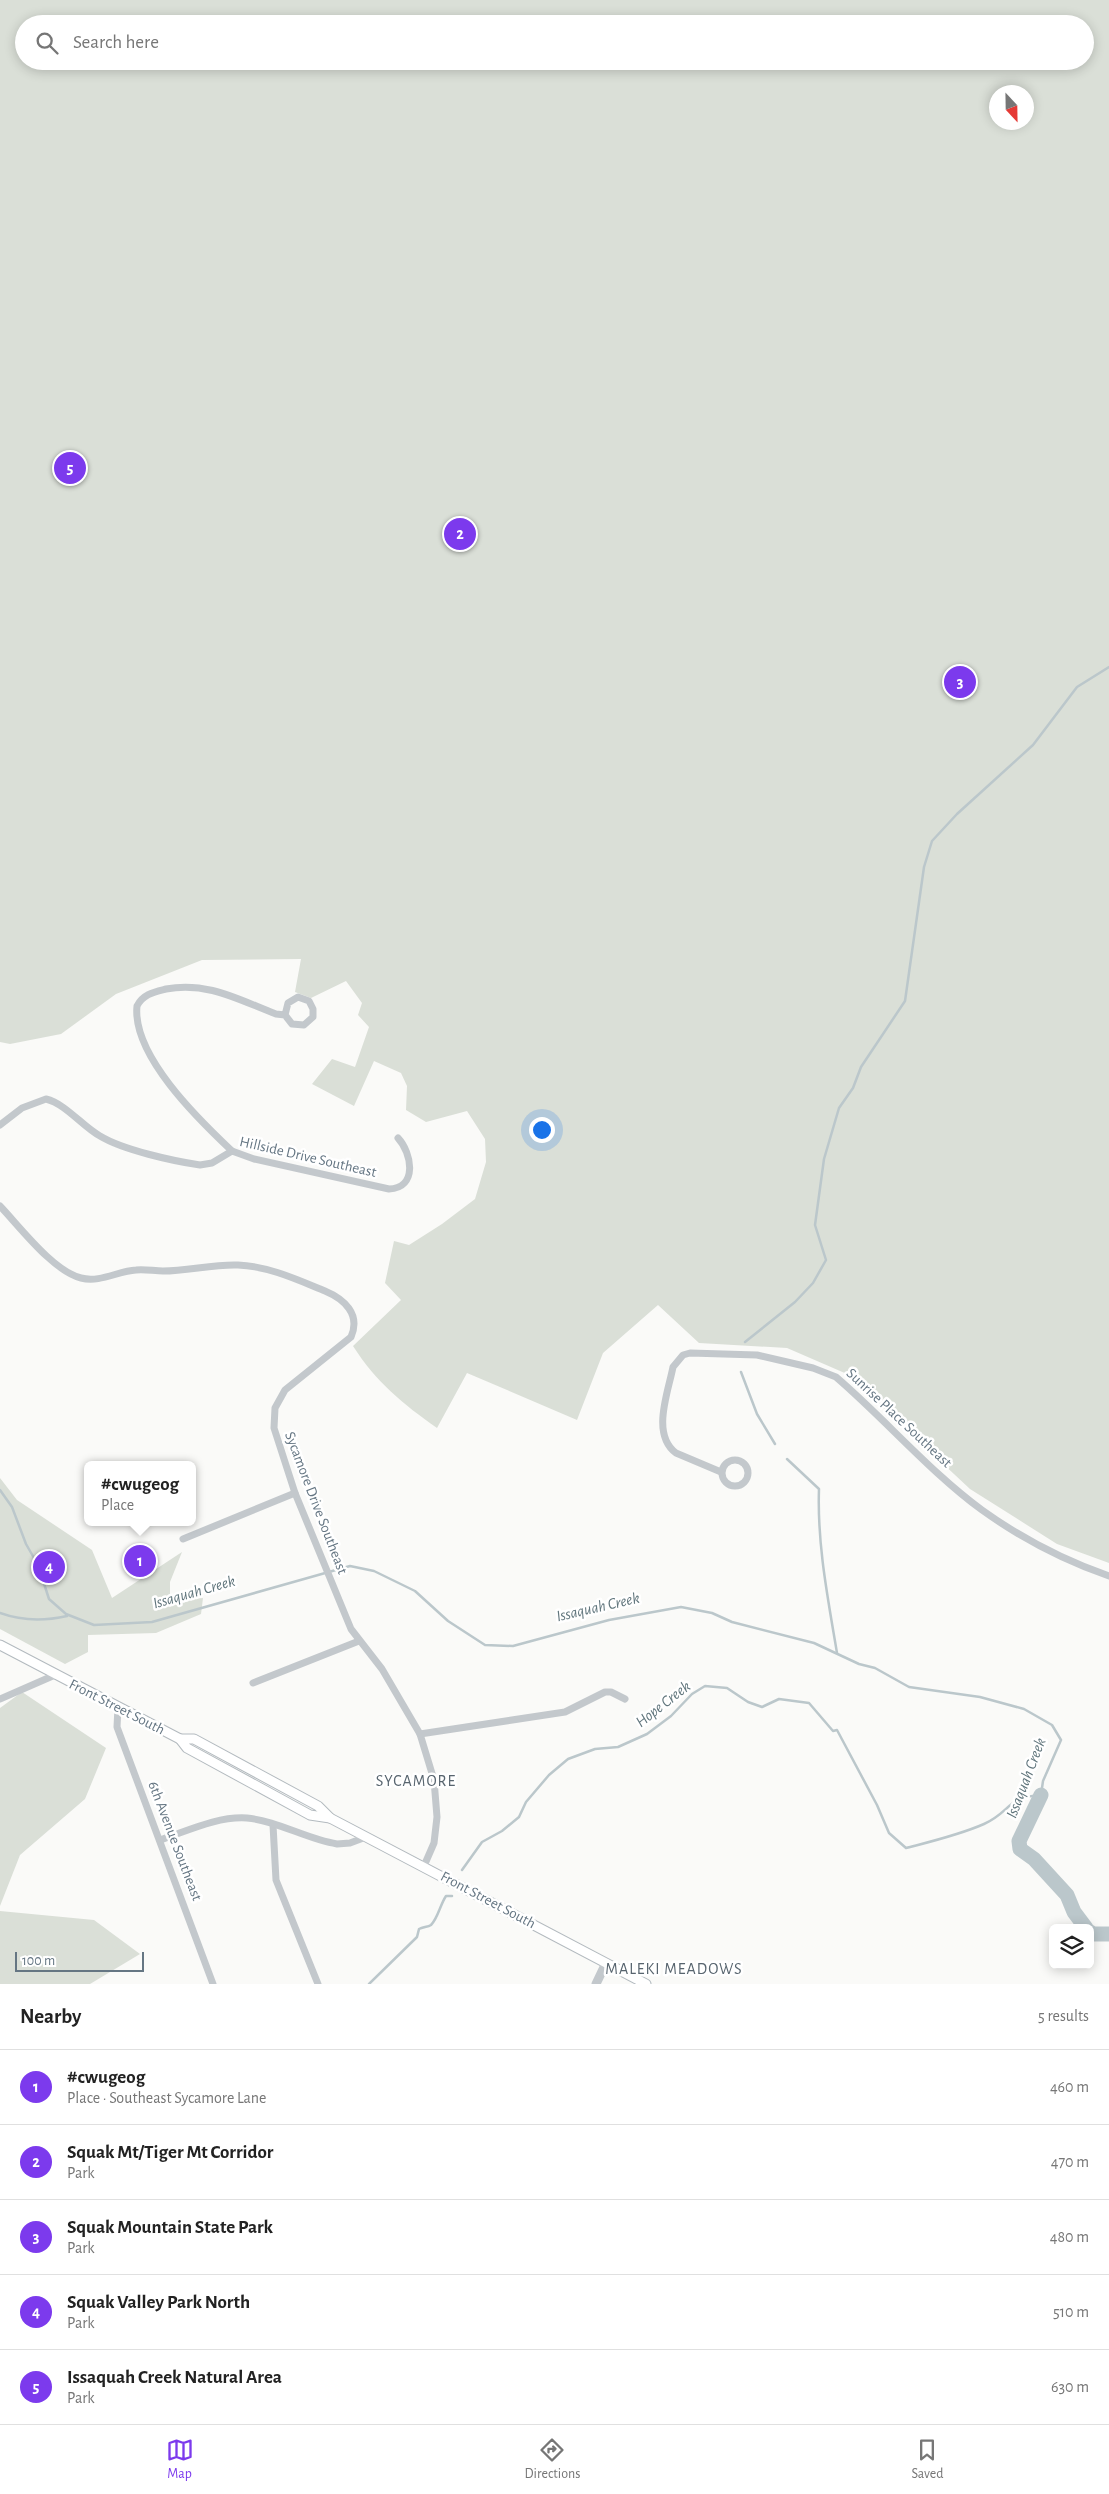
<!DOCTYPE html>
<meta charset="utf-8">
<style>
body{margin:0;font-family:"Alegreya Sans",sans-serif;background:#f2f2f2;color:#222}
.controls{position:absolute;right:15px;bottom:15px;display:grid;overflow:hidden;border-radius:8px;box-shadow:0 2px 12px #0003}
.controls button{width:45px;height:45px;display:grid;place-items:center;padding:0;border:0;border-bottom:1px solid #e0e0e0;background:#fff;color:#222;font:25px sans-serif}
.compass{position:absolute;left:989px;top:85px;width:45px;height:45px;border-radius:50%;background:#fff;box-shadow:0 2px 12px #0003;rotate:158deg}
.scale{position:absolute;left:15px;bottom:12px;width:129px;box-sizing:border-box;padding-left:5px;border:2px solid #657683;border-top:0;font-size:14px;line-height:18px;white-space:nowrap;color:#657683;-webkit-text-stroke:4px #fff;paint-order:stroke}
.you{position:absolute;left:541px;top:1129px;width:18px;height:18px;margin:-12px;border:4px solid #fff;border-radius:50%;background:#1a73e8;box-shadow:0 0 0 8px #1a73e833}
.badge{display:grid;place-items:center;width:32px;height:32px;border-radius:50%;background:#7c3aed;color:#fff;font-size:16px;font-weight:700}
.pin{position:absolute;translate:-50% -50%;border:2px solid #fff;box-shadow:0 1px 5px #0006}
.popup{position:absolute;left:84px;top:1461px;width:112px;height:65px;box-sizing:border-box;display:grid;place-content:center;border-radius:8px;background:#fff;filter:drop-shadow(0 1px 4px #0005);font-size:16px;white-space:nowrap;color:#767676}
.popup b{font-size:19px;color:#222}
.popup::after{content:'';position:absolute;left:50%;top:100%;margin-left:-10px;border:10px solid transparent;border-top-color:#fff}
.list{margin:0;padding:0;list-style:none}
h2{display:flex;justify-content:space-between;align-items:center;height:65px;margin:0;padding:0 20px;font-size:21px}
h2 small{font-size:16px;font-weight:400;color:#767676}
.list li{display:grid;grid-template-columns:32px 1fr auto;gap:15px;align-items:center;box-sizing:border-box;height:75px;padding:0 20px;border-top:1px solid #e0e0e0}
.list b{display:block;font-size:19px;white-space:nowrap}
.list p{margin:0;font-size:16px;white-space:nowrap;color:#767676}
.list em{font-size:16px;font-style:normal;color:#767676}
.icon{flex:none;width:28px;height:28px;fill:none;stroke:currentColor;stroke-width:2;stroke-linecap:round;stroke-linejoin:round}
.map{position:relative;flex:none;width:1109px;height:1984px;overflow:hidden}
.search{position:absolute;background:#fff;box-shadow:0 2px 12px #0003;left:15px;right:15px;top:15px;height:55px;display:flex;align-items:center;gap:12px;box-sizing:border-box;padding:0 18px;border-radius:28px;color:#767676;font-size:19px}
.sheet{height:440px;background:#fff}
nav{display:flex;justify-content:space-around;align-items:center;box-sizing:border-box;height:70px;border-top:1px solid #e0e0e0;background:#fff;font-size:14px;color:#767676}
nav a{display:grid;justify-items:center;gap:2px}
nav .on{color:#7c3aed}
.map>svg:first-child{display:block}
.green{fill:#dadfd7;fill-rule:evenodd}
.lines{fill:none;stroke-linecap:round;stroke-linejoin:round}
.stream{stroke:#bbc7cb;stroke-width:2.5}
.river{stroke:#bbc7cb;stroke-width:15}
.secondary-casing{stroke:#b3babf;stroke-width:11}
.minor{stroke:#c3c8cc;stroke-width:7}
.tertiary{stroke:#c3c8cc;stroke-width:9}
.secondary{stroke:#fff;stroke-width:9}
.labels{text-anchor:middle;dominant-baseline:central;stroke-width:5;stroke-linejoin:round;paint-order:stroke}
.street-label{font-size:15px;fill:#657683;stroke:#fff}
.water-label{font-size:16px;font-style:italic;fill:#60757c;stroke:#fff}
.neighbourhood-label{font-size:16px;letter-spacing:1px;fill:#57646e;stroke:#fff}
</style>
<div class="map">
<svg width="1109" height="1984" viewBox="0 0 1109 1984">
<rect width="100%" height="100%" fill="#fafaf8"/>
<g class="green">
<path d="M0 0H1109V1563L1057 1544 970 1489 847 1374 787 1348 699 1343 658 1305 603 1353 577 1420 467 1373 437 1428C403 1404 376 1382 353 1346L401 1300 385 1283 394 1241 409 1245 442 1224 475 1199 486 1162 485 1139 467 1111 426 1122 406 1110 407 1086 401 1073 374 1061 354 1106 312 1084 332 1059 355 1067 369 1027 358 1015 362 1003 346 981 311 998 295 992 301 959 202 960 116 994 61 1034 10 1044 0 1042ZM24 24H1085V61H24ZM996 92H1026V122H996Z"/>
<path d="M0 1478 17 1500 92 1550 112 1598 182 1552 170 1582V1601L203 1598 201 1614 156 1633 88 1635V1652L65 1664 0 1629Z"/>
<path d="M22 1692 106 1748 85 1799 20 1855 0 1906V1708Z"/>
<path d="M0 1911 94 1920 140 1954 90 1984H0Z"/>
</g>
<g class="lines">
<g class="stream">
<path d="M745 1342 795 1302 813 1283 826 1260 815 1225 824 1159 839 1108 853 1088 861 1067 905 1001 924 867 932 841 957 814 1033 745 1077 687 1109 667"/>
<path d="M741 1372 757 1414 775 1444"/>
<path d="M787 1459 819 1489C817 1544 828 1599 837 1653"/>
<path d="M0 1490 12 1507 26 1544 38 1565 49 1599 66 1614 94 1625 152 1622 350 1566 374 1571 415 1591 448 1621 485 1645 513 1646 609 1620 681 1607 712 1613 732 1622 814 1643 859 1664 875 1668 909 1687 980 1697 1024 1709 1052 1725 1061 1740 1043 1781 1041 1795C1006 1797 1011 1812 984 1824 959 1835 933 1841 906 1848L889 1833 877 1805 837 1730 833 1731 809 1703 779 1699 762 1707 748 1702 727 1688 705 1686 692 1694 671 1716 647 1734 618 1747 595 1749 568 1759 549 1775 526 1802 519 1817 502 1831 482 1842 462 1870"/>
<path d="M0 1613C22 1621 45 1621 67 1616"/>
<path d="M369 1984 417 1937 419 1929C423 1927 428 1927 431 1925 438 1918 440 1905 446 1896H452"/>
</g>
<g class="river">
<path d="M1041 1795 1019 1841 1020 1849 1034 1859 1067 1895 1074 1912 1086 1928"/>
<path d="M1090 1932 1093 1934H1109"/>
</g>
<g class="secondary-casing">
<g id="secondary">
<path d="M0 1645 180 1739 187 1748 310 1815 330 1818"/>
<path d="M180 1739H194L318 1806 330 1818 646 1984"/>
</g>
</g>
<g class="minor">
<path d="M0 1125 22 1108 46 1099C66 1104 82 1126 100 1136 123 1150 173 1161 200 1165L212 1163 232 1151 254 1159 389 1189C418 1188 412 1153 398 1138"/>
<path d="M232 1151C198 1119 132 1055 137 1006 143 994 154 992 166 989 207 981 239 1000 276 1014L285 1015 288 1003 298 997 309 1001 313 1009V1017L304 1025 292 1024 285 1015"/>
<path d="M0 1206C20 1227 53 1271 81 1278 100 1283 118 1271 136 1270 145 1269 154 1271 163 1271 188 1271 213 1264 238 1265 268 1266 298 1280 325 1291 344 1299 361 1314 351 1337L285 1390 275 1408 274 1428 295 1493 351 1629 382 1669 420 1734 434 1780 437 1817 434 1843 424 1866"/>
<circle cx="735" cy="1473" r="13"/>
<path d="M721 1472 676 1453C651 1434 668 1393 673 1367L683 1355 690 1353 757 1355 813 1368 836 1377C886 1420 929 1471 982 1510 1021 1538 1063 1560 1109 1576"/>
<path d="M183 1539 295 1493"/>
<path d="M253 1683 359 1641"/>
<path d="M0 1699 55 1675"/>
<path d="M118 1707 117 1727 213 1984"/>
<path d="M420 1734 565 1712 605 1692H611L625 1699"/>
<path d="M273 1825 276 1880 318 1984"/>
<path d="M160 1840C187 1831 218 1816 247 1818 278 1821 306 1839 337 1844L350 1843 366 1837"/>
</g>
<path class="tertiary" d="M596 1984 606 1963"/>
<use href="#secondary" class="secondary"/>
</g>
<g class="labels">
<g class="street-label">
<text transform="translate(308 1157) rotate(13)">Hillside Drive Southeast</text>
<text transform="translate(899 1418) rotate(43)">Sunrise Place Southeast</text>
<text transform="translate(316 1503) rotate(69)">Sycamore Drive Southeast</text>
<text transform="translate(117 1707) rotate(27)">Front Street South</text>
<text transform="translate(175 1841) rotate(69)">6th Avenue Southeast</text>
<text transform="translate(488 1900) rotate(28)">Front Street South</text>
</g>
<g class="water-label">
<text transform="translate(194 1592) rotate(-16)">Issaquah Creek</text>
<text transform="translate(598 1607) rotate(-13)">Issaquah Creek</text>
<text transform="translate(663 1704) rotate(-38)">Hope Creek</text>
<text transform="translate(1026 1778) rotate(-69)">Issaquah Creek</text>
</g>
<g class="neighbourhood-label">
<text x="416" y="1781">SYCAMORE</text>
<text x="674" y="1969">MALEKI MEADOWS</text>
</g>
</g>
</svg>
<div class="controls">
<button><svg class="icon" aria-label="layers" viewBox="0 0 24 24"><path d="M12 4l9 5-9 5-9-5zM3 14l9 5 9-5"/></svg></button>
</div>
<svg class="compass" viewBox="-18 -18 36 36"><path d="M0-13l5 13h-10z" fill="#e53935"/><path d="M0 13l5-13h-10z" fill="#767676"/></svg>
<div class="scale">100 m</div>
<div class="you"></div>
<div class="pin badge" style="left:140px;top:1561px">1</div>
<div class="popup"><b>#cwugeog</b>Place</div>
<div class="pin badge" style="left:460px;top:534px">2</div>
<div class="pin badge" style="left:960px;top:682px">3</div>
<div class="pin badge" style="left:49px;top:1567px">4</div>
<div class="pin badge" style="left:70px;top:468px">5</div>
<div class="search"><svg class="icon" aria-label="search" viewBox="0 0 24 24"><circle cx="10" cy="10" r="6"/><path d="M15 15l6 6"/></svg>Search here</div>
</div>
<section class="sheet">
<h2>Nearby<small>5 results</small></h2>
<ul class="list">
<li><span class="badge">1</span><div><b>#cwugeog</b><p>Place · Southeast Sycamore Lane</p></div><em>460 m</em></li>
<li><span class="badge">2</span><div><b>Squak Mt/Tiger Mt Corridor</b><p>Park</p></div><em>470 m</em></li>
<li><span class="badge">3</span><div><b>Squak Mountain State Park</b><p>Park</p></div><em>480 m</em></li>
<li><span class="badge">4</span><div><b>Squak Valley Park North</b><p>Park</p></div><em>510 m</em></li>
<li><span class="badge">5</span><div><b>Issaquah Creek Natural Area</b><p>Park</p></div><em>630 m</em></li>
</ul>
</section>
<nav>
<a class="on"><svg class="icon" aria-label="map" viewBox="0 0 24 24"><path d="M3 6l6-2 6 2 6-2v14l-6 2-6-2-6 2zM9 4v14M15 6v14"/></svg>Map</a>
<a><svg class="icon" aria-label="directions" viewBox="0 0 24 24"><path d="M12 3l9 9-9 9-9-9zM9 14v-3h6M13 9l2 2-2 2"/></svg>Directions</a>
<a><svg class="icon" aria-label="saved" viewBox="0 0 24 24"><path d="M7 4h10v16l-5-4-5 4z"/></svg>Saved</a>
</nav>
